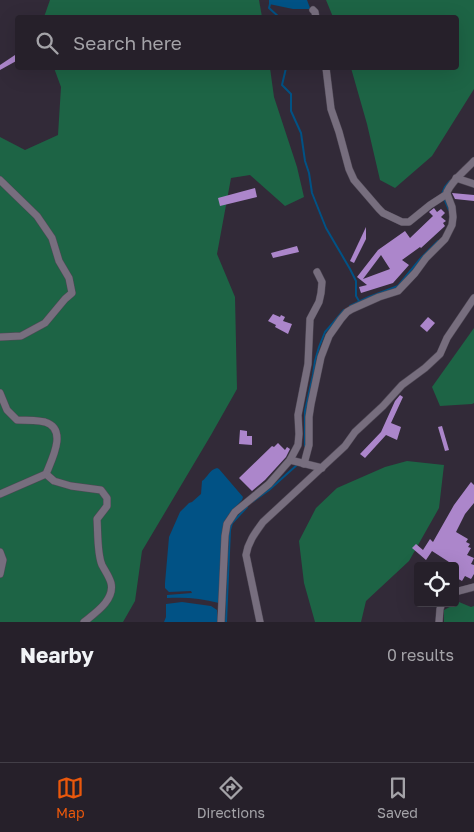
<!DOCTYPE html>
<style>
body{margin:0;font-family:"Golos Text",sans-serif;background:#2e2832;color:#f1f3f6}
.controls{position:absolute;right:15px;bottom:15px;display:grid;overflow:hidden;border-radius:5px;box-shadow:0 5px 20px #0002}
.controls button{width:45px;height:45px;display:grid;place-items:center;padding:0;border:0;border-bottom:1px solid #423e47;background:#26202a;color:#f1f3f6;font:25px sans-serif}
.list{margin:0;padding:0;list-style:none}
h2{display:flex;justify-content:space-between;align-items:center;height:65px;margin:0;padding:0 20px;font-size:21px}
h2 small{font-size:16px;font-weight:400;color:#a4a3a8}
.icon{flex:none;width:28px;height:28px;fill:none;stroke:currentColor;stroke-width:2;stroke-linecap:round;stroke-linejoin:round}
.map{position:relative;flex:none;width:474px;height:622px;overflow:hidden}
.search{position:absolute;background:#26202a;box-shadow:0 5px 20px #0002;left:15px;right:15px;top:15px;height:55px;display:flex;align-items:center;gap:12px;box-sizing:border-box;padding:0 18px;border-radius:5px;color:#a4a3a8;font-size:19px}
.sheet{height:140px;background:#26202a}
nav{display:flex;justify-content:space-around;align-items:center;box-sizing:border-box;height:70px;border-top:1px solid #423e47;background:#26202a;font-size:14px;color:#a4a3a8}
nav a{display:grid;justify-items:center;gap:2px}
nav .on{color:#ea580c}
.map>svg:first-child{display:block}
.forest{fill:#1d6445}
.water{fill:#015285}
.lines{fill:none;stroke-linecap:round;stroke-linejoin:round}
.stream{stroke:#015285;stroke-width:2}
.building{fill:#ac86cb;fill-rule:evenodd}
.minor-casing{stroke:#504956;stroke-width:8}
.minor{stroke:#776e7e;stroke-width:7}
</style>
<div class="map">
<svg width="474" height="622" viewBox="0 0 474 622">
<rect width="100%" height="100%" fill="#322a38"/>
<g class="forest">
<path d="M50 0H259L262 17H44Z"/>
<path d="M326 0H474V89L432 156 395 188 380 180 367 124 351 68H456V18L333 17Z"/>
<path d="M54 68H270L274 97 297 167 304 197 285 206 250 175 231 178 217 254 235 297 237 389 211 435 142 551 135 601 123 622H0V137L25 150 58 135 61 87Z"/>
<path d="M474 328V403L472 404 440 406 432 387Z"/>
<path d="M407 461 444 465 439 508 409 561 366 601 361 622H315L304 583 299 541 316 508 337 488 385 467Z"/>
<path d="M459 602 471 607 474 606V622H444V610Z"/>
</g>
<g class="water">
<path d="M269 0H307L310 8 309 9H293L269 4Z"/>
<path d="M217 468 219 469 243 497 242 500 229 514 224 522 222 532 221 568 219 603C201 598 185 597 167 598V595L192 593 191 591 169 592 165 588V583L169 537 180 512 189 503 192 502 201 494 202 481C208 477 209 470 217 468Z"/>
<path d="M182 602 211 606 217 610 218 622H164L166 617V604Z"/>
</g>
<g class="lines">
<g class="stream">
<path d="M270 4 269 8 280 18"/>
<path d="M286 68 282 85 291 94V111L301 133 305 161 309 173 312 193 326 228 350 269 356 281V296L359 301"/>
<path d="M442 194 445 187 450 181"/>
<path d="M444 198 449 210"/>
<path d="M350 306 369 297 398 286 421 258 438 241"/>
<path d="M305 446V411L313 375 315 361 319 347 325 332 333 323 344 310"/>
<path d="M252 502 269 490 298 464"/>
<path d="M226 622 230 530 232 523 247 507"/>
</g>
</g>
<g class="building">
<path d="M15 55 18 60 0 70V65Z"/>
<path d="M255 188 257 197 220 206 218 198Z"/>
<path d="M452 193 474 195V201L455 199Z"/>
<path d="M434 208 437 212 441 209 445 213 441 217 446 221 443 223 445 226 421 248 420 247 402 260 409 265 393 283 361 293 359 287 367 285 357 277 378 250 405 231 410 238 433 216 429 212ZM381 255 390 269 363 279Z"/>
<path d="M366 227V239L354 263 350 261Z"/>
<path d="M297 246 299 252 273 258 271 253Z"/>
<path d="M273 314 280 317 281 315 285 317 283 321 292 324 288 334 275 327 276 325 268 321Z"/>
<path d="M428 317 435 323 427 332 420 326Z"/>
<path d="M400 395 403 397 391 423 401 427 397 440 386 435 365 458 360 454 381 432 395 401Z"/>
<path d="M442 426 449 450 445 451 438 427Z"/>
<path d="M240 430 247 431V436H252V445L239 444Z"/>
<path d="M278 443 285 450 287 447 290 449 286 457 265 480 252 491 239 478 272 446 274 447Z"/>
<path d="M471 482 474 485V503L465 514 456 532 468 539 466 542 470 544 468 547 471 548 467 555 474 558 471 564 474 565V574L471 579 465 576 462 581 455 577V566H447L449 562 432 551 426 560 412 548 416 544 423 550 430 539 433 542 454 505Z"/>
</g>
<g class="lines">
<g class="minor-casing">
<g id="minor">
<path d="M313 10 315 12 316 18"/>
<path d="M326 68 331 109 339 132 349 169 354 180 379 209 383 213 402 222H409L430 205 447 194V192C453 179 465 171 474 161"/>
<path d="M456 178 474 184"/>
<path d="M0 180 37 216 52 238 59 261 69 278 72 293 65 299 45 323 21 336 0 337"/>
<path d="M0 393 7 410 17 420C26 420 36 420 45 422 68 429 52 459 46 474L0 494"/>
<path d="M290 460 322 468"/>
<path d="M304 464 309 445V417L311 404 321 357 329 336 341 319 347 312 352 309 379 297 398 291 415 273 426 258 445 239 452 225 453 217 452 207 447 194"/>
<path d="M46 474 54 481 71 486 101 490 107 498V506L97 519C98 531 97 554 102 565 105 571 109 576 111 583 115 600 95 613 84 622"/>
<path d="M0 552 3 560 0 574"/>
<path d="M455 592 474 587"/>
<path d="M221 622 225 536 227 524 235 512 269 484 290 460 298 445 299 434 298 415 308 364 310 319 319 302 321 293 322 282 317 272"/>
<path d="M260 622 246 555C248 542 255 533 263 522L345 446 355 432 383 406 402 385 425 368 440 354 447 338 474 298"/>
<path d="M439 622 440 609 442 603"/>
</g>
</g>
<use href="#minor" class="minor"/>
</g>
</svg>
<div class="controls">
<button><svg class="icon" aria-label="locate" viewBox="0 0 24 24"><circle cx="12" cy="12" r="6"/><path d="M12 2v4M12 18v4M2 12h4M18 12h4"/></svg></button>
</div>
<div class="search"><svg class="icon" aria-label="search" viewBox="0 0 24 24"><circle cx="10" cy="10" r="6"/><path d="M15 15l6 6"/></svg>Search here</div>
</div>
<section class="sheet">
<h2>Nearby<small>0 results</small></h2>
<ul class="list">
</ul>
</section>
<nav>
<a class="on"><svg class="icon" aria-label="map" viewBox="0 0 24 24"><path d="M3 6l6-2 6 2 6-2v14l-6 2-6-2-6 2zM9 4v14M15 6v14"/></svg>Map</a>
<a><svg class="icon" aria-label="directions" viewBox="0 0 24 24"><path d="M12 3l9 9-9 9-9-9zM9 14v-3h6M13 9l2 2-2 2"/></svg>Directions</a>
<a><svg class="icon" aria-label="saved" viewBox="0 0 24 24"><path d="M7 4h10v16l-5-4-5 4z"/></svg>Saved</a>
</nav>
